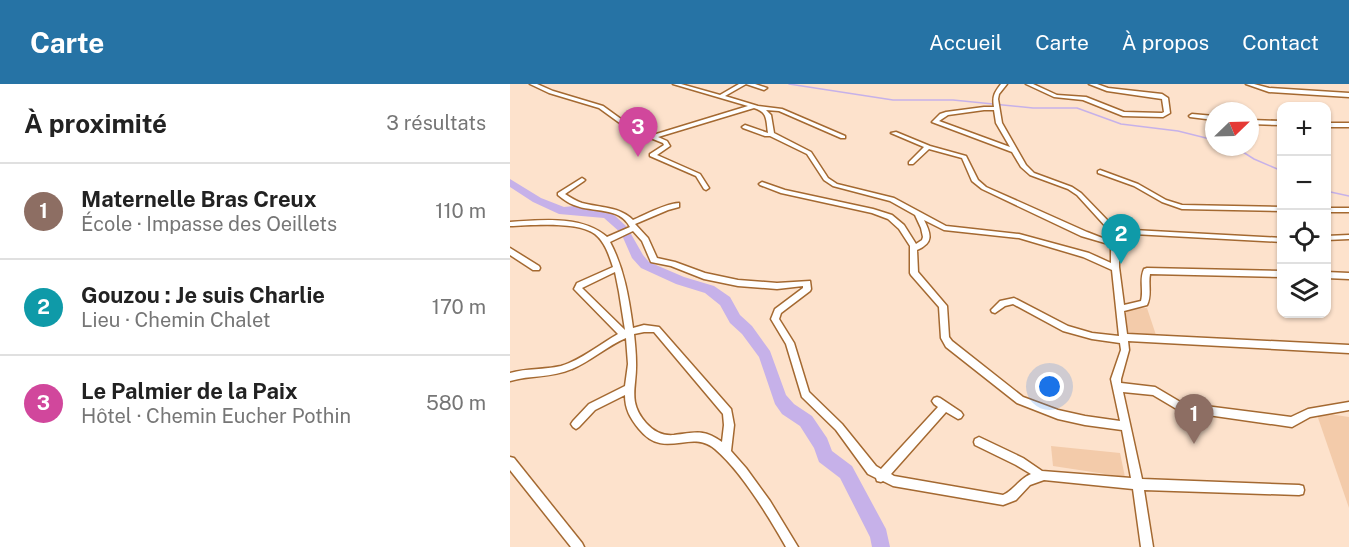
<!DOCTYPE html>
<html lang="fr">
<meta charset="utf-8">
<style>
body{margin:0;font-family:"Public Sans",sans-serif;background:#f6f6f6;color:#222}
.controls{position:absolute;right:18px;top:18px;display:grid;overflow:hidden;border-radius:12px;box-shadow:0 2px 4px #0004}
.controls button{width:54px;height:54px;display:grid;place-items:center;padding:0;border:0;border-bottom:2px solid #e0e0e0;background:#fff;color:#222;font:30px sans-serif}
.compass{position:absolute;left:695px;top:18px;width:54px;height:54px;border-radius:50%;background:#fff;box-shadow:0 2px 4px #0004;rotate:67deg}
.you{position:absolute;left:540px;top:303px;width:21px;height:21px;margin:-15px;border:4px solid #fff;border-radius:50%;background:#1a73e8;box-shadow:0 0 0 9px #1a73e833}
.badge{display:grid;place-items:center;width:39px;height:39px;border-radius:50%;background:#2673a5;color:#fff;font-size:20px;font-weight:700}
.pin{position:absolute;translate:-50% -50px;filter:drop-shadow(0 2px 3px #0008)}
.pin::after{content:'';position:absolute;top:32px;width:21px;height:18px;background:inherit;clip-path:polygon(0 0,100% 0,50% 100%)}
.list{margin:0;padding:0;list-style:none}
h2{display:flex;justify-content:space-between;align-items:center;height:78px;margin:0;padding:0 24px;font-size:26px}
h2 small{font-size:20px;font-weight:400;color:#767676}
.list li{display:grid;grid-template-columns:39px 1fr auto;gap:18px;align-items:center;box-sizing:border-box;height:96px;padding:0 24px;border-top:2px solid #e0e0e0}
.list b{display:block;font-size:22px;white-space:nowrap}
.list p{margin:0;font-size:20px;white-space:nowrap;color:#767676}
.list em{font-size:20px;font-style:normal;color:#767676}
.icon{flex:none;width:33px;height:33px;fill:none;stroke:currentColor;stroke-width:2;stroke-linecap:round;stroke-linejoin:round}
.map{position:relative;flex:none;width:839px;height:463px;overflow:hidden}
header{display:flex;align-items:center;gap:36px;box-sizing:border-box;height:84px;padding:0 30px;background:#2673a5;color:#fff}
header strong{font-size:28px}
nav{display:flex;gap:33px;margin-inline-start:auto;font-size:21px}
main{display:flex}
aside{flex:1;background:#fff}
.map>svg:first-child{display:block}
.green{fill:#f3cbaa}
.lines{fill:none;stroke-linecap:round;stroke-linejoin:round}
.stream{stroke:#c6b1e9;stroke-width:1.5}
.river{fill:#c6b1e9;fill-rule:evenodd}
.street-casing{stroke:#a46931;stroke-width:3}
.street{fill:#fff;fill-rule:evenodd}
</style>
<header>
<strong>Carte</strong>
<nav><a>Accueil</a><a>Carte</a><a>À propos</a><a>Contact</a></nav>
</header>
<main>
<aside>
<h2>À proximité<small>3 résultats</small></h2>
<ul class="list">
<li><span class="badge" style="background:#8d6e63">1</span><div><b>Maternelle Bras Creux</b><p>École · Impasse des Oeillets</p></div><em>110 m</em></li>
<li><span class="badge" style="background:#0f9aa8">2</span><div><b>Gouzou : Je suis Charlie</b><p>Lieu · Chemin Chalet</p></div><em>170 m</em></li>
<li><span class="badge" style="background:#d1479c">3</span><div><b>Le Palmier de la Paix</b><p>Hôtel · Chemin Eucher Pothin</p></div><em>580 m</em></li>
</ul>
</aside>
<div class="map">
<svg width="839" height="463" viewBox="0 0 839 463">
<rect width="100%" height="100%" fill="#fde2cc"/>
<g class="green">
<path d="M637 224 647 254 618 252 611 225Z"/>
<path d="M806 328 839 333V424Z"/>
<path d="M541 362 610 369 615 393 543 382Z"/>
</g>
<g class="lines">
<g class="stream">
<path d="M279 0 383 16H443L523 24H567L611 40 668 47 704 56"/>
<path d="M725 63 744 75 772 87"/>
<path d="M816 107 839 112"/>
</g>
<path class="river" d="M0 95 31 114 54 123 64 122 101 128 117 143 133 171 139 178 174 193 204 202 220 213 230 231 242 242 260 267 276 311 284 320 302 332 317 354 322 367 342 382 376 445 380 463H362L360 453 330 394 309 378 304 364 290 342 272 330 265 320 249 273 232 250 220 239 210 221 195 209 166 200 131 184 122 174 111 149 94 134 49 130 23 118 0 103Z"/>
<g class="street-casing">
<g id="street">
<path d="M20 0H27L43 7 93 22 122 43 143 51 238 22 163 0H171L210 11 229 0H236L215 12 248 22 272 25 335 52V54H331L269 27 256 26 261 31 264 49 301 68 318 94 327 100 384 114 436 142 509 150 579 169 601 179V159H595L571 152 472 105 462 97 452 74 419 65 403 80H399V78L414 63 381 49 386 48 420 62 456 72 468 96 476 103 577 148 595 155H601L597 144 567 111 558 105 520 91 511 83 502 68 422 38 430 30 436 28 474 23H484C482 12 485 8 491 0H497L489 10 488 15 492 39 516 81 524 89 562 103 571 109 602 141 623 146 772 154V158L623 150 606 147 609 152V183L614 221 631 217C634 206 629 196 634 185L637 184 772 187V193L640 190C638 201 642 211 637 221L614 227 617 250 839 261V269L618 257 619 266 611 295V299L645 303 672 319 781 333 798 325 839 318V326L800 333 782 343 670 327 643 311 613 308 632 395 789 401 793 402 794 406 793 410 789 411 634 406 643 463H631L623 405 534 396 520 401 506 416 493 421 383 402 373 397 371 398 367 397 366 394 358 390 326 346 292 313 276 260 261 235 265 225 293 204V202L267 205 228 202 194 195 161 182 141 178 132 157 123 147 100 158C114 184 119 214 123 244L134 241 149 243 221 325 224 341 221 367 236 384 260 417 288 463H276C259 433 231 387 205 365 180 344 155 377 129 345 120 334 115 325 115 311L85 326 69 343 66 345 63 343 61 340 63 337 79 320 115 302 118 280 116 254C97 262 81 277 62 285 42 294 20 291 0 297V289C17 284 34 286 51 282 71 276 90 260 108 250L64 205 67 199 103 183C99 171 95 158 85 150 68 137 21 141 0 142V138C31 136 72 131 97 153L120 143C109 122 83 129 64 121 58 119 53 115 48 111V109L72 94 75 96 74 97 55 110C60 113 66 117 72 119 90 124 109 122 123 136 137 130 154 120 169 119V123L158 126 125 140 138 154 147 174 165 178 195 189 228 196 267 199 300 197 301 205 300 207 271 229 269 235 284 259 299 308 332 340 366 382 371 385 428 323 424 320 422 317 424 314 427 313 430 314 451 328 453 331 451 334 448 335 436 328 381 390 384 392 493 411C504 406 509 395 521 390L506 381 465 361 464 358 465 355 469 353 513 374 532 387 621 394 612 346 575 341 548 335 507 319 436 263 431 254 429 223 401 191 400 189V162L389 145 378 135 362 129 271 109 250 101 249 100 252 98 275 106 363 125 382 131 394 141 406 160 412 156 413 153 411 144 405 131 380 117 323 102 314 96 297 70 260 52H255L233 44 232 43 235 41 258 49C256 36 258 28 244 24L148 53 157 57 160 62 147 71 190 90 199 104 196 106 194 105 186 92 140 72V70L154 61 153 59 118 45 89 24 39 9ZM474 26H484L486 39 500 63 429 37 438 31ZM414 136 434 146 509 154 573 173 602 186 609 252 582 249 558 242 504 214 490 217 481 226 482 228 485 229 495 222 503 220 553 247 582 255 610 259 611 266 601 295 610 337 575 332 548 326 513 313 442 257 439 253 437 222 408 188 407 166C424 159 421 150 414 136ZM105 188 109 208 115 246 72 204ZM134 248H144L213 330 214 341 212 358C194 345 186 348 164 351 153 352 144 348 136 339 117 317 127 304 126 278 126 269 125 260 124 250Z"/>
<path d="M236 0H245L257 4 254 6Z"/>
<path d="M516 0H523L547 11 576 13 614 28 652 29 654 28 652 15 597 7 579 0H587L598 4 652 10 658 14 660 29 653 33 613 32 573 16 544 13Z"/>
<path d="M736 0H744L759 4 839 9V13L759 8Z"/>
<path d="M682 30 704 32V36L680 33 679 32Z"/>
<path d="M740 36 772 37V41L740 40Z"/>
<rect x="816" y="39" width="23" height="4"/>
<path d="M590 86 628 100 656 116 672 121 772 123V127L672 125 652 118 624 102 588 89V87Z"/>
<rect x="816" y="124" width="23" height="4"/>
<path d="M839 151V155L816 156V152Z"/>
<path d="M0 164 29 182 30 184 29 186H23L0 171Z"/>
<path d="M816 188 839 189V195L816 194Z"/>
<path d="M0 373 4 374 72 459 74 463H61L0 386Z"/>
</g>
</g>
<use href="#street" class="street"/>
</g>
</svg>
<div class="controls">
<button>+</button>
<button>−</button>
<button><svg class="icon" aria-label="locate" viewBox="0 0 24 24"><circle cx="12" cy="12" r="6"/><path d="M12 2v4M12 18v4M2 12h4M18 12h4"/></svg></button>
<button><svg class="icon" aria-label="layers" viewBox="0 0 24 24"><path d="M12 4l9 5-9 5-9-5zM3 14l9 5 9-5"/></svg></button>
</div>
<svg class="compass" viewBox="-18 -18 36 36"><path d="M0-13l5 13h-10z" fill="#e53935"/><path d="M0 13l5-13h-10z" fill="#767676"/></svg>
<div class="you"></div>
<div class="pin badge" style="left:684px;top:360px;background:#8d6e63">1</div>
<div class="pin badge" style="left:611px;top:180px;background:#0f9aa8">2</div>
<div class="pin badge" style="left:128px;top:73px;background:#d1479c">3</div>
</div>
</main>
